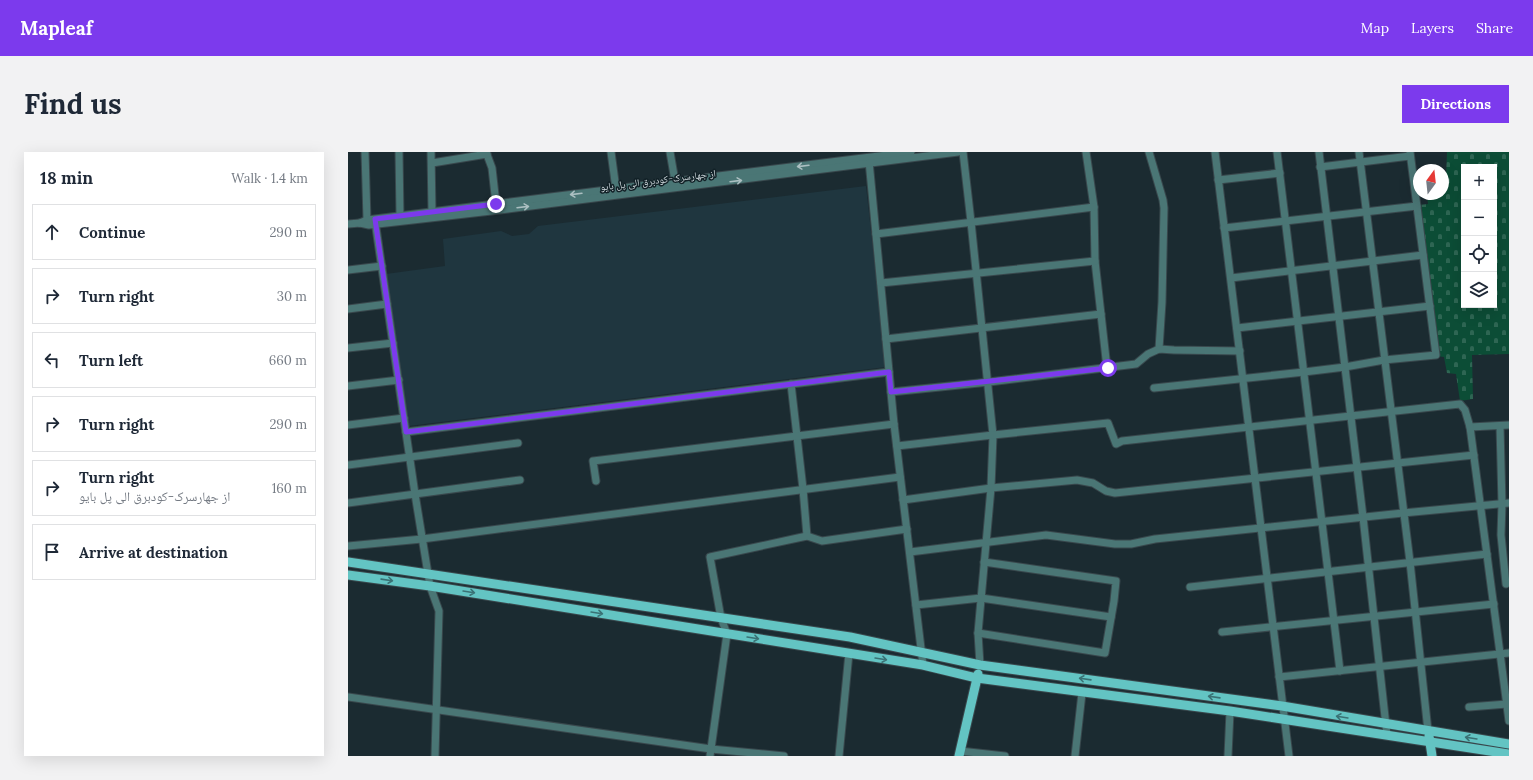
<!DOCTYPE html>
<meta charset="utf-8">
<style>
body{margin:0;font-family:Lora,"Noto Naskh Arabic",serif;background:#f2f2f3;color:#1f2937}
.controls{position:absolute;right:12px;top:12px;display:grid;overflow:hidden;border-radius:0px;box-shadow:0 4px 16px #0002}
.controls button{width:36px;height:36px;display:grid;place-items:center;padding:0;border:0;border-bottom:1px solid #e0e1e3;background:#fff;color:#1f2937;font:20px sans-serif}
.compass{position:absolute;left:1065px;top:12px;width:36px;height:36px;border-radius:50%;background:#fff;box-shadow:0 4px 16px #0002;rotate:15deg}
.stop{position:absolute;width:12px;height:12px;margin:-9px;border:3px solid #7c3aed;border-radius:50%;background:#fff}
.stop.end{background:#7c3aed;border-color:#fff;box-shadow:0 1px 4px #0008}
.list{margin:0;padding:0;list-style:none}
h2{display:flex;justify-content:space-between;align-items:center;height:52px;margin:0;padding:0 16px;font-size:17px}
h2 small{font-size:13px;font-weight:400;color:#747a83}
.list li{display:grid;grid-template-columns:26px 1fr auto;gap:12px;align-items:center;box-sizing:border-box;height:56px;margin:0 8px 8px;padding:0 8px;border:1px solid #e0e1e3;border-radius:0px}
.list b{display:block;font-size:15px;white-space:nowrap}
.list p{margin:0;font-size:13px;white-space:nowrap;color:#747a83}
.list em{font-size:13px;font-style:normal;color:#747a83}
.icon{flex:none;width:22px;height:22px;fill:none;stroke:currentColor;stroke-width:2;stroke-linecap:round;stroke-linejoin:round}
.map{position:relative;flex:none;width:1161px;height:604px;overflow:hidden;border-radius:0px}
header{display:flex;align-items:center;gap:24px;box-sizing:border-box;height:56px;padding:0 20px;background:#7c3aed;color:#fff}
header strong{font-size:19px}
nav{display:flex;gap:22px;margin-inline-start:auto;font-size:14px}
.intro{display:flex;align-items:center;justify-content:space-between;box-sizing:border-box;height:96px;padding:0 24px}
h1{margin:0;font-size:28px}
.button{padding:10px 18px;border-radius:0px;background:#7c3aed;color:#fff;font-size:14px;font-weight:700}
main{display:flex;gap:24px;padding:0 24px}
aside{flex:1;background:#fff;border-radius:0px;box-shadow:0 4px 16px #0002}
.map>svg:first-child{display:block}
.built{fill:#1f363f}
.cemetery{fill:url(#cemetery-stones);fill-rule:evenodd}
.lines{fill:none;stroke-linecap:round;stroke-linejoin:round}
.minor-casing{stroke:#39484d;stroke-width:9}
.major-casing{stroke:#39484d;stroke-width:11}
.minor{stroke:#4a7675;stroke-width:7}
.major{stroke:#63c4c3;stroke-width:9}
.oneway{stroke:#abbfc1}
.oneway2{stroke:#3a7275}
.route{stroke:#7c3aed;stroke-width:5}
.labels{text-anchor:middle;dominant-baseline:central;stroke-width:3;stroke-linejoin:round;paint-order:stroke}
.street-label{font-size:10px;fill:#d4dee2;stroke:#122127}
</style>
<header>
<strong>Mapleaf</strong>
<nav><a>Map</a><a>Layers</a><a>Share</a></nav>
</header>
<div class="intro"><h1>Find us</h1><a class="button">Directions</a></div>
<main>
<aside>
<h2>18 min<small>Walk · 1.4 km</small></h2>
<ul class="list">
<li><svg class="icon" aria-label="ahead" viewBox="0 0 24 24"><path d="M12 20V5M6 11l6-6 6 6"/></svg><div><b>Continue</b></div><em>290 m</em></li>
<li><svg class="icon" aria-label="right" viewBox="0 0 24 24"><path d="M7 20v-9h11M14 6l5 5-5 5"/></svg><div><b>Turn right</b></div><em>30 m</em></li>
<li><svg class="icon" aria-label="left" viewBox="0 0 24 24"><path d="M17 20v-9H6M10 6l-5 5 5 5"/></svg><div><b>Turn left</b></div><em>660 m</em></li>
<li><svg class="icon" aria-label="right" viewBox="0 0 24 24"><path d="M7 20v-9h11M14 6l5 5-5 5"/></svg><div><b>Turn right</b></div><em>290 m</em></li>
<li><svg class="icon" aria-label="right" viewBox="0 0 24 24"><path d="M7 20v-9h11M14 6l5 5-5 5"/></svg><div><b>Turn right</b><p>از جهارسرک-کودبرق الی پل بایو</p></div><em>160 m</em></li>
<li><svg class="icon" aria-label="arrive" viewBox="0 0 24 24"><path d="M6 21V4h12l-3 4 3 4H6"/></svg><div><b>Arrive at destination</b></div></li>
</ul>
</aside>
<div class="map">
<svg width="1161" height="604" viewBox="0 0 1161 604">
<defs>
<pattern id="cemetery-stones" width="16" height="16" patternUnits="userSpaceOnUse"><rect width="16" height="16" fill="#0c4d36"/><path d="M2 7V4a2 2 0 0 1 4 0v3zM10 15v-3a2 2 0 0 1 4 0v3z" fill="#2e6653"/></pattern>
</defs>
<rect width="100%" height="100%" fill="#1b2b31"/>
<path class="built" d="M518 34 538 215 60 274 38 122 97 114 95 87 153 79 164 84 181 82 190 74Z"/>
<path class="cemetery" d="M1099 0H1161V202L1124 203 1125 247 1112 249 1108 222 1099 221 1096 205 1089 204 1071 53 1080 52 1079 44 1080 42H1095V26H1098ZM1116 15H1146V153H1116Z"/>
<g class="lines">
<g class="minor-casing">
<g id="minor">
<path d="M17 0 19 68"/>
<path d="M51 0 52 64"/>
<path d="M83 0 84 60"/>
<path d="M138 0 144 16 148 52"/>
<path d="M263 0 268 37"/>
<path d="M322 0 327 29"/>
<path d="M615 0 623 70 645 283 643 336 630 481 632 513"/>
<path d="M738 0 746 55 747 109 759 216"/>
<path d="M801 0 815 48 816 56 814 150 811 197"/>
<path d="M867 0 941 604"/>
<path d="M929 0 992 519"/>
<path d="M971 0 1015 365 1039 583"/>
<path d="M1011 0 1062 410 1080 579"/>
<path d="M521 9 546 272 575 513"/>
<path d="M84 11 139 2"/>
<path d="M972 15 1062 4"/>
<path d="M870 28 932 21"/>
<path d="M27 69 67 342 82 434 91 459 87 604"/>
<path d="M12 71 19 68 563 0"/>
<path d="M0 72 12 71 21 73 152 58 610 0"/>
<path d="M876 76 1069 54"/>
<path d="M528 82 746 55"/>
<path d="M0 118 34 114"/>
<path d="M883 126 1075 103"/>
<path d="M533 131 747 109"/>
<path d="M0 157 39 152"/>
<path d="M889 176 1082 154"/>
<path d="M538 187 753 162"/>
<path d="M0 196 45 191"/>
<path d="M443 232 455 337 459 384"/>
<path d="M0 234 51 228"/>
<path d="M806 236 956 220 997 215 1036 208 1088 203 1062 0"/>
<path d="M543 240 641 230 788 212 800 202 811 197 826 198 892 199"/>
<path d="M0 273 56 266"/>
<path d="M1152 274 1154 352 1153 383 1158 432"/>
<path d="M1122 275 1161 273"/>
<path d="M58 280 541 220"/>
<path d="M549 294 645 283 760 271 768 292 774 289 1112 252 1117 258 1122 275 1161 569"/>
<path d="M0 313 170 291"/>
<path d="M248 329 245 309 546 272"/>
<path d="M555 348 643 336 729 328 745 331 758 339 767 341 1126 303"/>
<path d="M0 351 172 328"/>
<path d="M0 394 74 387 552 325"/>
<path d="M562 400 698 383 767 392H783L807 387 1055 361 1161 351"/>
<path d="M842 435 1139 402"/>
<path d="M568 453 633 446 763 465"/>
<path d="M874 480 1146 452"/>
<path d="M630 481 757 501 766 449 768 429 636 410"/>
<path d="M931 525 1161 501"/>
<path d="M0 545 363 597 436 604"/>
<path d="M1121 555 1159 552"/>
<path d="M612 599 657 604"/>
<path d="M362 604 379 482 373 466 362 405 459 384 474 389 559 377"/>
<path d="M491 604 501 501"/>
<path d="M727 604 734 541"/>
<path d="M880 604 882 559"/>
</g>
</g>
<g class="major-casing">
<g id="major">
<path d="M0 410 502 485 632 513 934 554 1161 592"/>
<path d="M0 423 82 434 575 513 629 526 882 559 1161 602"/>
<path d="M1081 584 1084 604"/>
<path d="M611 604 630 522"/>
</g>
</g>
<use href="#minor" class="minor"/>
<use href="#major" class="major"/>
</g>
<defs><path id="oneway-shaft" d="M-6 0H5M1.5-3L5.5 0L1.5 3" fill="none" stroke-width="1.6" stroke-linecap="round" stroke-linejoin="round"/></defs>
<g class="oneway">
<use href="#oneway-shaft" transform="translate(455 14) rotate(173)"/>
<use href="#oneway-shaft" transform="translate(388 29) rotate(-7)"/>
<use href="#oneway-shaft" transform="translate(228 42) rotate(173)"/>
<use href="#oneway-shaft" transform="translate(175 55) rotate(-7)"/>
</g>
<g class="oneway2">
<use href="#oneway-shaft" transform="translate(39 428) rotate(8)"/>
<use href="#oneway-shaft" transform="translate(121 440) rotate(9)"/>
<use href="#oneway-shaft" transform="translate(249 461) rotate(9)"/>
<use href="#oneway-shaft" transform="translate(405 486) rotate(9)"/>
<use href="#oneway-shaft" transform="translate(533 507) rotate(9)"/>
<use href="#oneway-shaft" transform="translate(737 527) rotate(-172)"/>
<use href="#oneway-shaft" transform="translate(866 545) rotate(-172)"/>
<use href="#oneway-shaft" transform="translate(994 565) rotate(-171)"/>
<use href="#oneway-shaft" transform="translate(1123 586) rotate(-171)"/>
</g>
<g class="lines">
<path class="route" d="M148 52 27 67 58 280 541 220 543 240 760 216"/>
</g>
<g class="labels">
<g class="street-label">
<text transform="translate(310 28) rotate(-7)">از جهارسرک-کودبرق الی پل بایو</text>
</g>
</g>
</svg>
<div class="controls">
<button>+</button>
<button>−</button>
<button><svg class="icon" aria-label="locate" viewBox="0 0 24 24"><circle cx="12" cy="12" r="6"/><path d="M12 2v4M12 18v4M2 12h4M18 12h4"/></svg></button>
<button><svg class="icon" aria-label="layers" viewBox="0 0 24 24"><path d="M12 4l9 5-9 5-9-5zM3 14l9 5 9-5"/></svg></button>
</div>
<svg class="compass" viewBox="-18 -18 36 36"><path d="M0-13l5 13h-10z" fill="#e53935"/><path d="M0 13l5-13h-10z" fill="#747a83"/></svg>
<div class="stop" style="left:760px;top:216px"></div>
<div class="stop end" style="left:148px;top:52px"></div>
</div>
</main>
